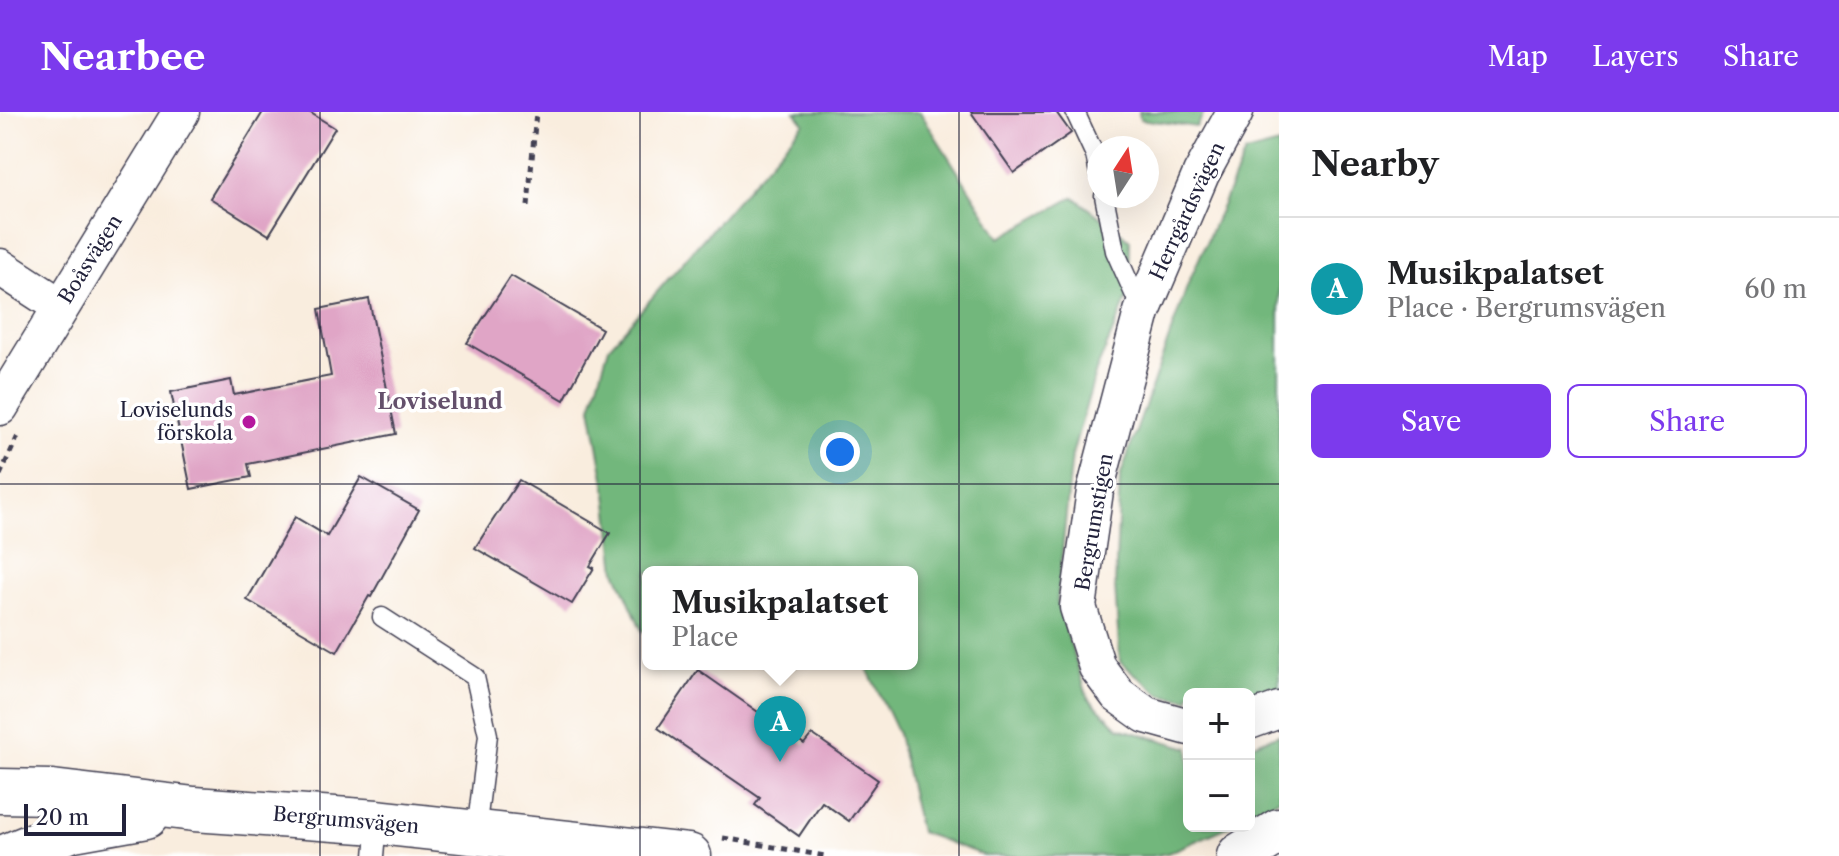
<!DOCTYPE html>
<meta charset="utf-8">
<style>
body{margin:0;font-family:"Libre Caslon Text",serif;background:#f6f6f6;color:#202124}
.controls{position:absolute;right:24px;bottom:24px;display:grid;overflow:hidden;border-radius:12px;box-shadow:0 8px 32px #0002}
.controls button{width:72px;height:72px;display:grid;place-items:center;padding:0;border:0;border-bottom:2px solid #e0e0e0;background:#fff;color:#202124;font:40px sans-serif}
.compass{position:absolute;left:1087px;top:24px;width:72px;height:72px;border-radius:50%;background:#fff;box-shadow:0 8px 32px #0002;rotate:12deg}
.scale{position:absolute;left:24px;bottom:20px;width:102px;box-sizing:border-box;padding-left:8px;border:4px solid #22223b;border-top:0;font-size:22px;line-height:28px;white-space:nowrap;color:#22223b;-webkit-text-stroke:6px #fff;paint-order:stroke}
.you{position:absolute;left:840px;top:340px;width:28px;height:28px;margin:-20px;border:6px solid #fff;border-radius:50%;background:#1a73e8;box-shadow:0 0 0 12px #1a73e833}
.badge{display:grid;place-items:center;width:52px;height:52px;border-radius:50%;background:#7c3aed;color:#fff;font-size:26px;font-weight:700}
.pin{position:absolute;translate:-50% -66px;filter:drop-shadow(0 2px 4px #0008)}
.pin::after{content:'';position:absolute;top:42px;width:28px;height:24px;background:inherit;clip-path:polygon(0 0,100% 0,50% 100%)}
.popup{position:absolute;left:642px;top:454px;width:276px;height:104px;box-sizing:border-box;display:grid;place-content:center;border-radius:12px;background:#fff;filter:drop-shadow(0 2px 6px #0005);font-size:26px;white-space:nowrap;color:#757577}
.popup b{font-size:30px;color:#202124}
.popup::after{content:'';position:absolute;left:50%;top:100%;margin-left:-16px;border:16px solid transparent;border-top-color:#fff}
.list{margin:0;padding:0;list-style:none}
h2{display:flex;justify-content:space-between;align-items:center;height:104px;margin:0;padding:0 32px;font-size:34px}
h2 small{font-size:26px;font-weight:400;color:#757577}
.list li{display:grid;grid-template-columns:52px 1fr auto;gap:24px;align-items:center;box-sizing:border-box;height:144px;padding:0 32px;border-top:2px solid #e0e0e0}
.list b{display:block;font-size:30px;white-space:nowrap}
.list p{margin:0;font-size:26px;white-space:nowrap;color:#757577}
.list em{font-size:26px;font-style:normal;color:#757577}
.actions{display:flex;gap:16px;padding:24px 32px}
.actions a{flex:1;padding:18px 0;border:2px solid #7c3aed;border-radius:12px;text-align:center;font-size:28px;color:#7c3aed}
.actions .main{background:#7c3aed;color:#fff}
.map{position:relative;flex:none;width:1279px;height:744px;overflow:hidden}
header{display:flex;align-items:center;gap:48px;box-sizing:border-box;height:112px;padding:0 40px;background:#7c3aed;color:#fff}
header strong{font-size:38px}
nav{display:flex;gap:44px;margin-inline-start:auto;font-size:28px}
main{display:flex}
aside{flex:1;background:#fff}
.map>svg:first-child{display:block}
.forest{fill:#72b77b;stroke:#4a6c5b;stroke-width:2}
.building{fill:#e0a5c6}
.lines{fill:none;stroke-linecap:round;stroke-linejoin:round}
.service-casing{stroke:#424053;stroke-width:21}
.minor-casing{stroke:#424053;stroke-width:39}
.tertiary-casing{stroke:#424053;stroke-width:47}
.path{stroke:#424053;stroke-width:5;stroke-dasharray:6 6;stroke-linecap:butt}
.service{stroke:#fff;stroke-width:18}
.minor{stroke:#fff;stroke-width:36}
.tertiary{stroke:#fff;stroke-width:44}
.grid{fill:none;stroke:#22223b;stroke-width:2;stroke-opacity:0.55}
.poi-dot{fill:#b5179e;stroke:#fff;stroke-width:3}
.labels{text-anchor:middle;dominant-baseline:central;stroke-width:7;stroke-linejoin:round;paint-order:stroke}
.street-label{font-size:20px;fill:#22223b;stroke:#fff}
.poi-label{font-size:20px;fill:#22223b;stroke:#fff;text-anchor:end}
.neighbourhood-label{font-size:22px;font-weight:bold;fill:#64506c;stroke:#fff}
</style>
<header>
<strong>Nearbee</strong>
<nav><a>Map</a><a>Layers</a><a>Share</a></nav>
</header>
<main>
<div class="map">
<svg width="1279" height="744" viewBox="0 0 1279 744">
<rect width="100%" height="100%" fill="#fff"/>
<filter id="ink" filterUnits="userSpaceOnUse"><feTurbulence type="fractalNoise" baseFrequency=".0125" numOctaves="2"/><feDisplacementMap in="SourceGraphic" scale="16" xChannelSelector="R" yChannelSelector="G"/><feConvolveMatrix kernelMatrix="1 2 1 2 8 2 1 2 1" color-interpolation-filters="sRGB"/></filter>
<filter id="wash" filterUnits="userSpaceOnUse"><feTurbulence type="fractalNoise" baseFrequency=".006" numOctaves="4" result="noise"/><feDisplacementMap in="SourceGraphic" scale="32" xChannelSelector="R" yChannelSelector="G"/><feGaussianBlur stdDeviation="1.8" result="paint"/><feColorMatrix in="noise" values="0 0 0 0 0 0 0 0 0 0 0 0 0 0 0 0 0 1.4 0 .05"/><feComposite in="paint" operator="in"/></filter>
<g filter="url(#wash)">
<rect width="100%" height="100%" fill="#f9edde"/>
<g class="forest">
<path d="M795 0H920L1000 126 1074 85 1130 128 1129 182 1096 259 1072 343 1057 491 1088 586 1119 616 1189 636V714H1230L1168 741 1152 744H985L920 720 898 622 865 552H912V460H648V520L642 519 616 459 607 382 591 295 609 235 804 11Z"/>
<path d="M1139 0H1205L1196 15 1140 7Z"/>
<path d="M1279 32V577L1249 587V582H1189V587L1162 583 1120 550 1115 474 1120 365 1188 172 1245 41Z"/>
<path d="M1279 622V687L1249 704V634Z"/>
</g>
<g id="blocks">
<g class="building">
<path d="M263 0H309L335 16 269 123 210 86Z"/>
<path d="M971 0H1056L1071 21 1014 61Z"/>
<path d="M511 164 602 217 564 288 467 231Z"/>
<path d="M369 187 396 322 248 352 251 365 191 377 171 280 231 268 234 283 331 264 319 197Z"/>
<path d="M361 365 419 398 371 485 369 484 337 540 247 488 295 405 327 424Z"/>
<path d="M519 368 610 421 590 454 594 456 572 492 475 436Z"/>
<path d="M698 558 804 632 812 622 878 668 849 709 822 690 799 724 755 693 760 686 658 616Z"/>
</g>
</g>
</g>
<g filter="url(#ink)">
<use href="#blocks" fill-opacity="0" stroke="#424053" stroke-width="2"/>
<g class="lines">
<g class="service-casing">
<g id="service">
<path d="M1075 0 1095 43 1099 61"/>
<path d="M1104 84 1115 139 1141 197"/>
<path d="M382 505 475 565 488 623 476 720"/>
<path d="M374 744 377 710"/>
</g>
</g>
<g class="minor-casing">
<g id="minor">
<path d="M0 155 60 194"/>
<path d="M0 295 181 0"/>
<path d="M1249 609 1279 598"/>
<path d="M1189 615 1146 603 1118 583 1097 555 1078 495 1095 379 1142 200 1201 62 1235 0"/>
</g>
</g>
<g class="tertiary-casing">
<g id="tertiary">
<path d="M0 679 52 680 194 697 377 710 689 744"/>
<path d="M7 744 73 717 146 704"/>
<path d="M1239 744 1279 719"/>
</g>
</g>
<g class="path">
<path d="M528 94 536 0"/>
<path d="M0 363 18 324"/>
<path d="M723 726 825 744"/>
</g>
<use href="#service" class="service"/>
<use href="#minor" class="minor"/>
<use href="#tertiary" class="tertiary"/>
</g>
</g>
<path class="grid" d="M320 0V744M640 0V744M959 0V744M0 372H1279"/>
<circle class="poi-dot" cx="249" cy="310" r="8"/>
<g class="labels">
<g class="street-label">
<text transform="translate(1187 99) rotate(-65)">Herrgårdsvägen</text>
<text transform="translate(90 147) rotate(-58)">Boåsvägen</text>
<text transform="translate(1094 410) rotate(-80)">Bergrumstigen</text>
<text transform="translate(346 708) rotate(5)">Bergrumsvägen</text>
</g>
<g class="poi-label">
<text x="233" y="298">Loviselunds<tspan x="233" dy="23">förskola</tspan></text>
</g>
<g class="neighbourhood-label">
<text x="440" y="289">Loviselund</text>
</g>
</g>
</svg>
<div class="controls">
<button>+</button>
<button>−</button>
</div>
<svg class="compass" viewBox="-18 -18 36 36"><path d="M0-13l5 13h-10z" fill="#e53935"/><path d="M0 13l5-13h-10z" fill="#757577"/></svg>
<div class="scale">20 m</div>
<div class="you"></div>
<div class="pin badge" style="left:780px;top:650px;background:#0f9aa8">A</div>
<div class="popup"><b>Musikpalatset</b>Place</div>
</div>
<aside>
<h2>Nearby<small></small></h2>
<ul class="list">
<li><span class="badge" style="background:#0f9aa8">A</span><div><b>Musikpalatset</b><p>Place · Bergrumsvägen</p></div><em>60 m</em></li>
</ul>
<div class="actions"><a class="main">Save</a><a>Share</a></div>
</aside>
</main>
